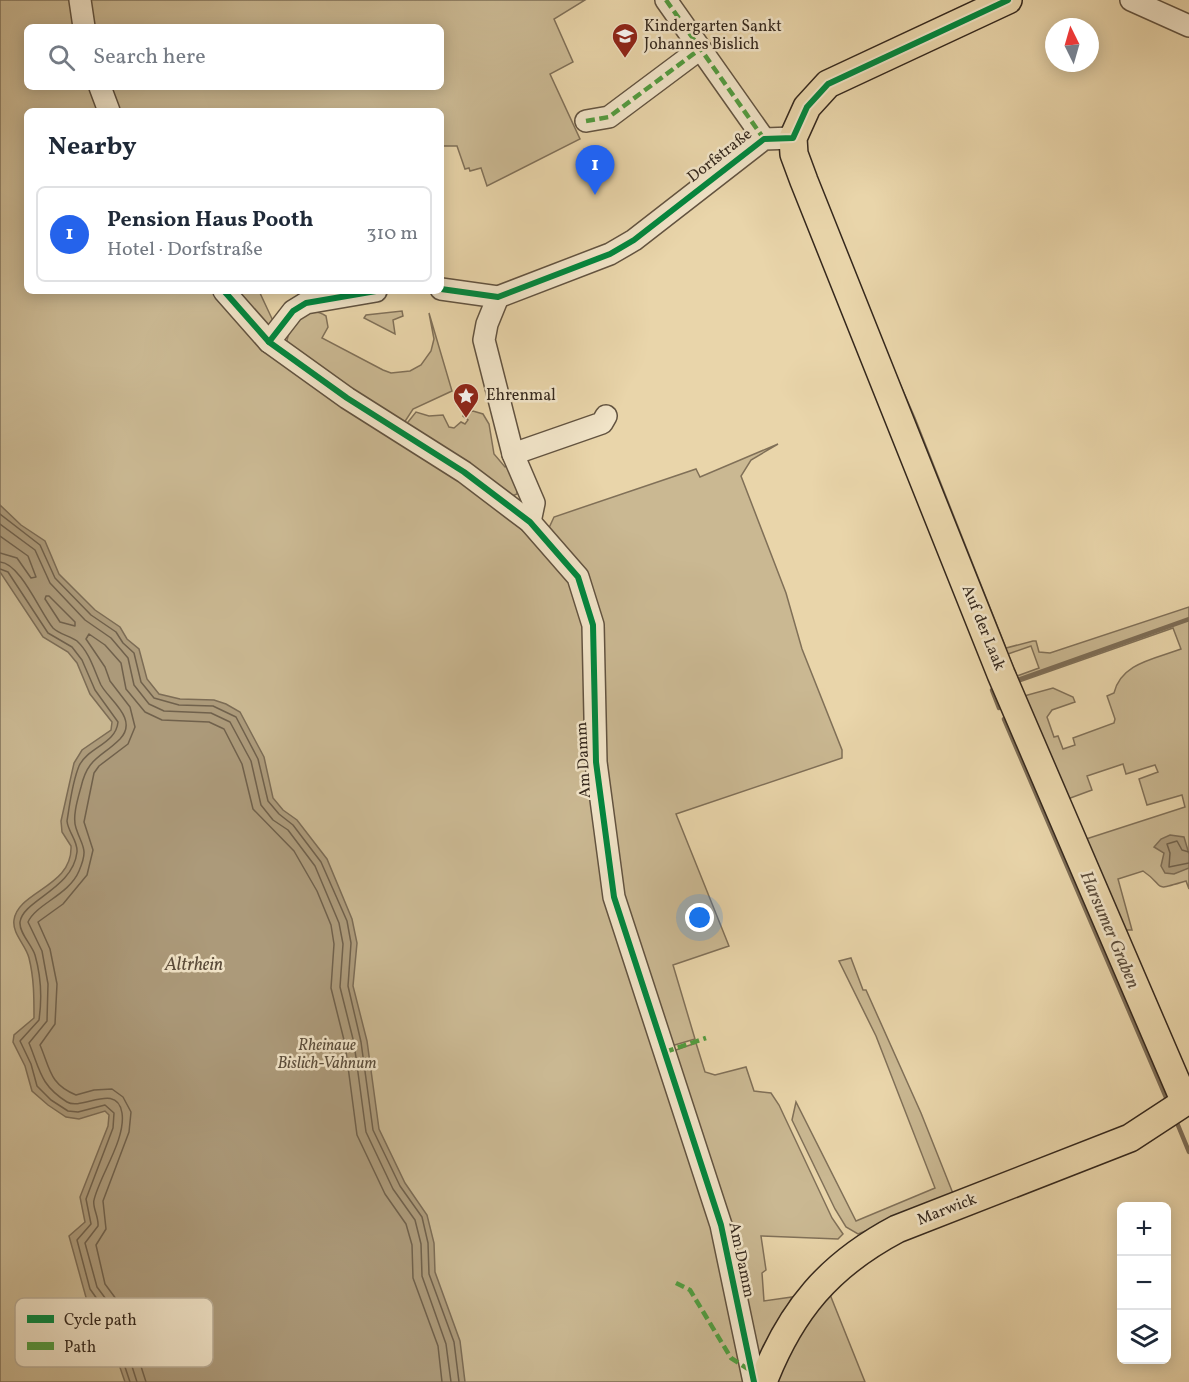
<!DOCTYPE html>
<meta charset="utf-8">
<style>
body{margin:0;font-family:Vollkorn,serif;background:#f2f2f3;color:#1f2937}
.controls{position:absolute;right:18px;bottom:18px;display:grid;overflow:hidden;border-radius:9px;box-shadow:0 3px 15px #0003}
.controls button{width:54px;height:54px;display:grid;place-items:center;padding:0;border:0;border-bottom:2px solid #e0e1e3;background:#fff;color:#1f2937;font:30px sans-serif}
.compass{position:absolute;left:1045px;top:18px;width:54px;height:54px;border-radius:50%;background:#fff;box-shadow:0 3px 15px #0003;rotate:355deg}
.you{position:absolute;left:700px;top:918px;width:21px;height:21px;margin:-15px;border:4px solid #fff;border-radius:50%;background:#1a73e8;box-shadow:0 0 0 9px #1a73e833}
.badge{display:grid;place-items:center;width:39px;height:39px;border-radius:50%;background:#2563eb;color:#fff;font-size:20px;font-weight:700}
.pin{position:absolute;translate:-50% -50px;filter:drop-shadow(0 2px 3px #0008)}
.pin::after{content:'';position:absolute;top:32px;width:21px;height:18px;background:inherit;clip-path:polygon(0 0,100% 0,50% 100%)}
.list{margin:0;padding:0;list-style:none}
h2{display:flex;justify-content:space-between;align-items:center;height:78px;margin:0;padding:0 24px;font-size:26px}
h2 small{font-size:20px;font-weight:400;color:#747a83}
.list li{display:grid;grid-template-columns:39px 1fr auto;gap:18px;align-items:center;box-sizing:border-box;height:96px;margin:0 12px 12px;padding:0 12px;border:2px solid #e0e1e3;border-radius:9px}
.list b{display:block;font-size:22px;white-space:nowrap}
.list p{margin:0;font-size:20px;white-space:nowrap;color:#747a83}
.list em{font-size:20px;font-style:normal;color:#747a83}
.icon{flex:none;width:33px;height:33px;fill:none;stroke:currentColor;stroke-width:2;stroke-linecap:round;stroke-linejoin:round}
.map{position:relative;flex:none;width:1189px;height:1382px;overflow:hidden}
.search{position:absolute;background:#fff;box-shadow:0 3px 15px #0003;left:24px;top:24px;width:420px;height:66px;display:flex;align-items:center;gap:15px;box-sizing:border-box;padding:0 21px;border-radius:9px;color:#747a83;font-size:22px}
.panel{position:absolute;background:#fff;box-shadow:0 3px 15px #0003;left:24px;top:108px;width:420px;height:186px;border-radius:9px}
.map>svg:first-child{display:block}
.green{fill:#cab892;stroke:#807058;stroke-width:1.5;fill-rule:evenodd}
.water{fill:#ac9a7a;stroke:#7c6c55;stroke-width:1.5}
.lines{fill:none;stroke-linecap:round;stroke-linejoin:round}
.shore{stroke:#70614c;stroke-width:1.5}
.stream{stroke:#7c6c55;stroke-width:4.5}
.minor-casing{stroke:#625340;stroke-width:24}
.major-casing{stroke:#35281d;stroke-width:30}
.minor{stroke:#f1e4c8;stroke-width:21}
.major{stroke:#e9d5aa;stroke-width:27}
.quiet{stroke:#519c3f;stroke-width:4.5;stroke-dasharray:9 4.5;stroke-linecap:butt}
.cycleway-casing{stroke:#f1e4c8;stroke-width:10}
.cycleway{stroke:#00873e;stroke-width:6}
.labels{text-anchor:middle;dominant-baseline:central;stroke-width:5;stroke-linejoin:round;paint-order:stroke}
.poi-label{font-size:16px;fill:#35281d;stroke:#f1e4c8;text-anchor:start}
.street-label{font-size:16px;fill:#35281d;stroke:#f1e4c8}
.park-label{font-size:16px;font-style:italic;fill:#5a4c3a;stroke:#f1e4c8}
.water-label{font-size:18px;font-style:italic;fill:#594a39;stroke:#f1e4c8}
.key{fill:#f1e4c8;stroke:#b9ac95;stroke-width:1.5}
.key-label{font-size:16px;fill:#35281d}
</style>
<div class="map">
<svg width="1189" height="1382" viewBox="0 0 1189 1382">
<rect width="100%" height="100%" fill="#e9d5aa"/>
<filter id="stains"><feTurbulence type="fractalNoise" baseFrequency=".00333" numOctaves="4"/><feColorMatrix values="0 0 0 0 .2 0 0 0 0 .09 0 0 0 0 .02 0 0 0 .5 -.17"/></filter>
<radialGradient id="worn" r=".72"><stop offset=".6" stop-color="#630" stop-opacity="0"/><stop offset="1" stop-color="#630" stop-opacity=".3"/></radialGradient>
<g class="green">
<path d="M0 0H585L554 19 573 62 550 74 580 139 487 186 481 168 470 171 469 168 465 169 457 146H441V111H27V291H259L274 323 272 325 286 350C285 331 303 301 326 316L328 327 322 338 383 370 391 373 410 371 421 365 431 351 434 339 429 313 452 391 413 409 402 426 404 427 416 412 429 416 443 415 449 427 454 428 461 422 465 424 468 420 463 416 465 413 473 411 483 414 489 424 494 454 505 467 511 465 517 482V494L510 497 558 545 548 530 554 517 696 469 700 477 778 444 751 460 741 476 786 593 802 649 842 750V758L676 814 729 946 673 965 695 1039 668 1047 625 905 613 860 604 803 607 838 629 927 732 1259 752 1353 745 1382H0ZM27 27H441V87H27ZM585 582 593 597 602 632 603 781C596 738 604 693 601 650 599 625 591 605 585 582Z"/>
<path d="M858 288 915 418 1006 648 1033 641H1036L1039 652 1050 653 1189 607V889L1186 881C1150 892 1167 887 1143 871L1118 879 1132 930H1121L1083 840 1185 807 1182 795 1147 805 1139 779 1158 772 1155 765 1126 774 1123 764 1087 776 1092 790 1065 800 1024 696 1053 688 1073 697 1075 702 1052 710 1047 717 1054 737 1058 736 1063 749 1075 745 1073 738 1114 723 1115 719 1107 696 1114 693C1121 663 1155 659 1181 649L1173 628 1019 682 1015 689ZM1031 646 1039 668 1017 676 1008 654Z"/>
<path d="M402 311 403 316 393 320 395 334 364 318 366 315Z"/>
<path d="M851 958 863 990H866L921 1113 954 1196 858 1234 846 1227 835 1209 792 1120 796 1102 856 1221 935 1188 876 1036 839 961Z"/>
<path d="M696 1043 705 1072 715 1075 746 1067 754 1091 771 1093 779 1105 832 1218 843 1234 838 1239 761 1236 766 1270 762 1273 764 1301 792 1297 762 1354 755 1353 670 1052Z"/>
<path d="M829 1292 865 1382H775L783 1360Z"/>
</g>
<g class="water">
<path d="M0 505 21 525 45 541 59 574 95 610 120 627 127 639 139 649 147 679 159 694 180 699 214 700 226 704 240 712 264 757 273 798 283 810 297 820 327 859 352 919 357 943 353 986 367 1041 379 1129 405 1183 427 1215 434 1243 435 1272 460 1341 465 1382H125L102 1315 97 1307 87 1301 69 1236 85 1222 80 1197 108 1126 109 1115 105 1111 79 1119 66 1117 48 1105 32 1091 25 1066 13 1042 14 1035 34 1018C34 997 34 978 29 958 26 945 12 934 14 920 18 891 73 887 71 846L62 832 61 821 74 763 82 750 111 730 112 722 90 694 77 663 68 652 43 637 0 572Z"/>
<path d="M1170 835 1184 837 1189 854V868L1174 874 1165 873 1161 866 1164 853 1154 847 1161 839Z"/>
</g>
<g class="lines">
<g class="shore">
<path d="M0 514 40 545 55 578 91 615 116 632 123 643 134 653 141 682 154 698 179 705 213 706 236 717 258 759 268 801 279 814 293 825 321 862 347 921 351 943 348 986 361 1042 373 1130 400 1186 422 1217 428 1243 429 1274 454 1342 459 1382"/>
<path d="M0 524 35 550 50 583 85 620 111 638 128 658 134 685 149 704 164 711 211 713 230 722 251 761 261 805 273 820 288 830 315 866 339 923 343 944 340 987 354 1043 366 1132 393 1189 415 1220 421 1244 422 1276 446 1344 451 1382"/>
<path d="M0 536 28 556 36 577 31 578 17 558 0 553"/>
<path d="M0 562C20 563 40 612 53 628 59 634 70 636 77 641 90 653 94 670 101 685 109 700 139 719 120 739 101 758 88 757 81 787 78 798 72 817 76 828 82 847 89 848 79 871 69 895 36 904 28 922L42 951 48 984 47 1021 29 1043C40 1070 40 1085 67 1102 82 1111 117 1082 122 1113 126 1139 100 1175 94 1200 92 1207 99 1217 98 1226L85 1243 97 1287 114 1310 137 1382"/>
<path d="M0 569 8 572 48 633 72 647 82 660 95 690 118 722C116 744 88 747 79 766 72 783 70 803 67 821 68 832 78 841 77 852 73 889 23 900 20 922 19 933 32 945 35 955 41 976 42 999 39 1020L20 1041 31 1064 37 1086 51 1100 68 1111 78 1112 105 1105 114 1113 113 1128 86 1199 91 1224 77 1240 90 1289 107 1313 130 1382"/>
<path d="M46 596H49L75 622V626L60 622 45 599Z"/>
<path d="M1189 852 1182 850 1177 841 1167 844 1170 853 1169 867 1189 863"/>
<path d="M146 1382 122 1307 105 1284 96 1245 106 1229 103 1201 129 1132 131 1112 123 1097 112 1089 94 1090 76 1095C49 1084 50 1068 40 1045L55 1024 57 984 50 949 38 922 63 904 87 875 93 850 84 822 94 773 99 766 128 744 135 727 130 707 110 681 105 667 86 639 89 634 105 645 121 663 126 689 145 712 162 720 209 722 224 729 242 764 253 809 294 851 317 891 331 925 334 944 331 988 345 1044 357 1135 385 1194 406 1224 412 1245 413 1278 438 1346 442 1382"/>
</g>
<g class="stream">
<path d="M1015 681 1189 619"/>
<path d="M998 687 992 690 999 708"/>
<path d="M1004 719 1168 1102"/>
<path d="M1175 1118 1189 1152"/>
</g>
<g class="minor-casing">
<g id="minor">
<path d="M80 0 84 27"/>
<path d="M666 0 764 139"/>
<path d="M1131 0 1189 26"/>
<path d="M100 87 109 111"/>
<path d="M586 121 609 117 700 49"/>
<path d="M441 289 498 297 610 254 634 240 764 139 793 138"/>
<path d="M224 291 269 342 347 398 464 472 530 522 578 577 593 625 596 762 614 897 721 1225 754 1382"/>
<path d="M498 297 487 324 484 340 513 454 534 503 530 522"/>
<path d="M269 342 293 311 306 303 376 291"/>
<path d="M513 454 602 423 606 416"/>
</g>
</g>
<g class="major-casing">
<path id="major" d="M763 1382C791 1310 829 1265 897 1229L1130 1138 1185 1102 1001 674 804 181 794 154 793 138 807 107 828 84 1008 0"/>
</g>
<use href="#minor" class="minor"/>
<use href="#major" class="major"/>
<g class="quiet">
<path d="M666 0 764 139"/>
<path d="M586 121 609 117 700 49"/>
<path d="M665 1052 706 1038"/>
<path d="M676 1283 690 1290 731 1358 751 1371"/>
</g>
<g class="cycleway-casing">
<g id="cycleway">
<path d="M441 289 498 297 610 254 634 240 764 139 793 138 807 107 828 84 1008 0"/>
<path d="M224 291 269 342 347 398 464 472 530 522 578 577 593 625 596 762 614 897 721 1225 754 1382"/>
<path d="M269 342 293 311 306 303 376 291"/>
</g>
</g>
<use href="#cycleway" class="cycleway"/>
</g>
<defs>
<g id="school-pin" transform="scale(1.35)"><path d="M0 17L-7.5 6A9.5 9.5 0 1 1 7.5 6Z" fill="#8f2418" stroke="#f1e4c8"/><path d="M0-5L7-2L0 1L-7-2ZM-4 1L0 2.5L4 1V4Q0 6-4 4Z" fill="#fff"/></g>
<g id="sight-pin" transform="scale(1.35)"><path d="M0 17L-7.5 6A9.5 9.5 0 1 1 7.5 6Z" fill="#8f2418" stroke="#f1e4c8"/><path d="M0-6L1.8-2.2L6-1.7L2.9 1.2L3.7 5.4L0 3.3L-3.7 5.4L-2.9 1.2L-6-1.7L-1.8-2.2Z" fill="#fff"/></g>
</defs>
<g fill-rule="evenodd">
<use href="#school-pin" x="625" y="36"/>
<use href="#sight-pin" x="466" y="396"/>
</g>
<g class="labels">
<g class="poi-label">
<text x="644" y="27">Kindergarten Sankt<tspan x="644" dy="18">Johannes Bislich</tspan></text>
<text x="486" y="396">Ehrenmal</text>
</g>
<g class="street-label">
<text transform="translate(720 156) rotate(-38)">Dorfstraße</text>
<text transform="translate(983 628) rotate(68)">Auf der Laak</text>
<text transform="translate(584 760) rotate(-93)">Am Damm</text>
<text transform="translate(947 1210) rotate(-21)">Marwick</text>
<text transform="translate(741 1260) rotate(78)">Am Damm</text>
</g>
<g class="park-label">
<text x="327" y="1046">Rheinaue<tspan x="327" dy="18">Bislich-Vahnum</tspan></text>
</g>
<g class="water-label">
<text transform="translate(1109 930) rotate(67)">Harsumer Graben</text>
<text x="194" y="965">Altrhein</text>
</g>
</g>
<rect x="15" y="1298" width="198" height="69" rx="9" class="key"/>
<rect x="27" y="1315" width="27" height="8" fill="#00873e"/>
<rect x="27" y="1342" width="27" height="8" fill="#519c3f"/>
<g class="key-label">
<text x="64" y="1325">Cycle path</text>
<text x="64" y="1352">Path</text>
</g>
<rect width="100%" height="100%" filter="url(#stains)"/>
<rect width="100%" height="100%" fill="url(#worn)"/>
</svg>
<div class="controls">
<button>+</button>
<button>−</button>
<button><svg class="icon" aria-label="layers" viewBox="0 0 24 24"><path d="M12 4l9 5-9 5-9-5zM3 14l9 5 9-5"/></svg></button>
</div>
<svg class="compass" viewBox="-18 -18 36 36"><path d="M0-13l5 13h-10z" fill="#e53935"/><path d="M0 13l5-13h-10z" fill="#747a83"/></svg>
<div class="you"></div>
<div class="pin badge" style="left:595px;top:195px">1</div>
<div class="search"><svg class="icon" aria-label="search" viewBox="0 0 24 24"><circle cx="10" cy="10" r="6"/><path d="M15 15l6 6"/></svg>Search here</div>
<section class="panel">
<h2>Nearby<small></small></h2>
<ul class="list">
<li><span class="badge">1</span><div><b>Pension Haus Pooth</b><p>Hotel · Dorfstraße</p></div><em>310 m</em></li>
</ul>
</section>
</div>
